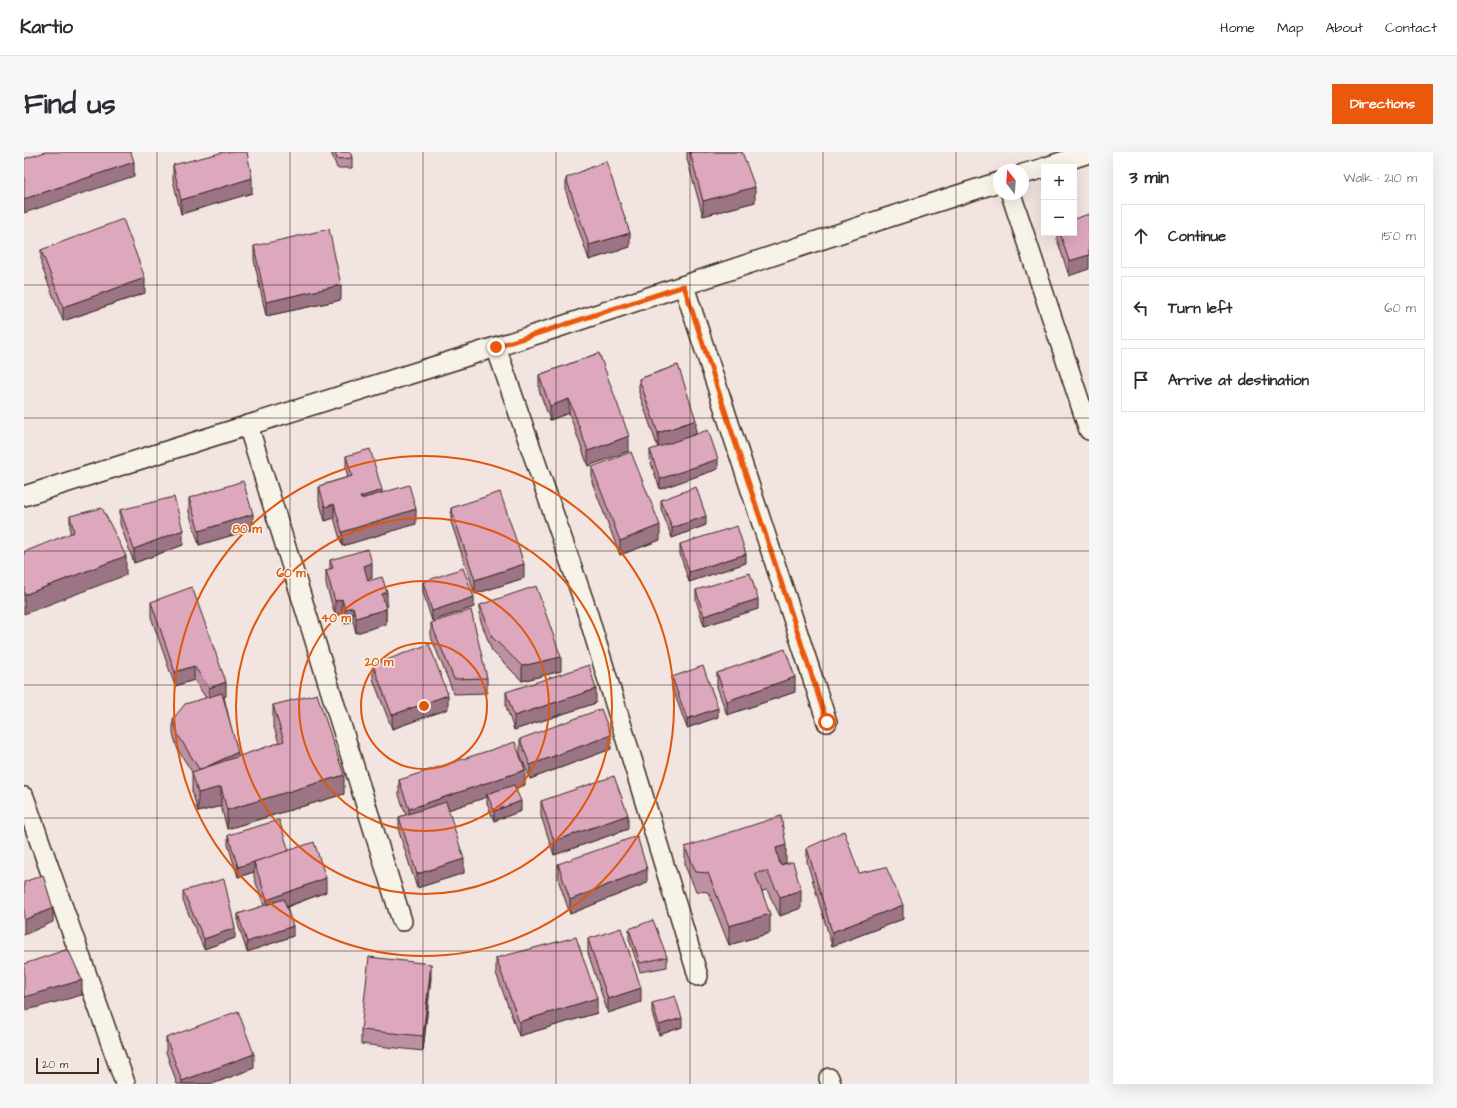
<!DOCTYPE html>
<meta charset="utf-8">
<style>
body{margin:0;font-family:"Architects Daughter",sans-serif;background:#f7f7f7;color:#2b2b33}
.controls{position:absolute;right:12px;top:12px;display:grid;overflow:hidden;border-radius:0px;box-shadow:0 4px 16px #0002}
.controls button{width:36px;height:36px;display:grid;place-items:center;padding:0;border:0;border-bottom:1px solid #e1e1e2;background:#fff;color:#2b2b33;font:20px sans-serif}
.compass{position:absolute;left:969px;top:12px;width:36px;height:36px;border-radius:50%;background:#fff;box-shadow:0 4px 16px #0002;rotate:343deg}
.scale{position:absolute;left:12px;bottom:10px;width:63px;box-sizing:border-box;padding-left:4px;border:2px solid #3b2a1e;border-top:0;font-size:11px;line-height:14px;white-space:nowrap;color:#3b2a1e;-webkit-text-stroke:3px #f7f3e8;paint-order:stroke}
.stop{position:absolute;width:12px;height:12px;margin:-9px;border:3px solid #ea580c;border-radius:50%;background:#fff}
.stop.end{background:#ea580c;border-color:#fff;box-shadow:0 1px 4px #0008}
.list{margin:0;padding:0;list-style:none}
h2{display:flex;justify-content:space-between;align-items:center;height:52px;margin:0;padding:0 16px;font-size:17px}
h2 small{font-size:13px;font-weight:400;color:#7c7c81}
.list li{display:grid;grid-template-columns:26px 1fr auto;gap:12px;align-items:center;box-sizing:border-box;height:64px;margin:0 8px 8px;padding:0 8px;border:1px solid #e1e1e2;border-radius:0px}
.list b{display:block;font-size:15px;white-space:nowrap}
.list em{font-size:13px;font-style:normal;color:#7c7c81}
.icon{flex:none;width:22px;height:22px;fill:none;stroke:currentColor;stroke-width:2;stroke-linecap:round;stroke-linejoin:round}
.map{position:relative;flex:none;width:1065px;height:932px;overflow:hidden;border-radius:0px}
header{display:flex;align-items:center;gap:24px;box-sizing:border-box;height:56px;padding:0 20px;background:#fff;border-bottom:1px solid #e1e1e2}
header strong{font-size:19px}
nav{display:flex;gap:22px;margin-inline-start:auto;font-size:14px}
.intro{display:flex;align-items:center;justify-content:space-between;box-sizing:border-box;height:96px;padding:0 24px}
h1{margin:0;font-size:28px}
.button{padding:10px 18px;border-radius:0px;background:#ea580c;color:#fff;font-size:14px;font-weight:700}
main{display:flex;gap:24px;padding:0 24px}
aside{flex:1;background:#fff;border-radius:0px;box-shadow:0 4px 16px #0002}
.map>svg:first-child{display:block}
.lines{fill:none;stroke-linecap:round;stroke-linejoin:round}
.street-casing{stroke:#3b2a1e;stroke-width:22}
.street{stroke:#f7f3e8;stroke-width:19}
.wall{fill:#be90a3;stroke:#3b2a1e}
.shaded-wall{fill:#9b7585;stroke:#3b2a1e}
.building{fill:#dda7be;stroke:#3b2a1e}
.route{stroke:#ea580c;stroke-width:5}
.grid{fill:none;stroke:#3b2a1e;stroke-width:1;stroke-opacity:0.55}
.ring{fill:none;stroke:#df570d;stroke-width:2}
.centre{fill:#df570d;stroke:#f7f3e8;stroke-width:2}
.ring-label{font-size:12px;text-anchor:middle;font-weight:bold;fill:#df570d;stroke:#f7f3e8;stroke-width:3;stroke-linejoin:round;paint-order:stroke}
</style>
<header>
<strong>Kartio</strong>
<nav><a>Home</a><a>Map</a><a>About</a><a>Contact</a></nav>
</header>
<div class="intro"><h1>Find us</h1><a class="button">Directions</a></div>
<main>
<div class="map">
<svg width="1065" height="932" viewBox="0 0 1065 932">
<rect width="100%" height="100%" fill="#f2e4e0"/>
<filter id="ink" filterUnits="userSpaceOnUse"><feTurbulence type="fractalNoise" baseFrequency=".025" numOctaves="2"/><feDisplacementMap in="SourceGraphic" scale="8" xChannelSelector="R" yChannelSelector="G"/><feConvolveMatrix kernelMatrix="1 2 1 2 8 2 1 2 1" color-interpolation-filters="sRGB"/></filter>
<g filter="url(#ink)">
<g class="lines">
<g class="street-casing">
<g id="street">
<path d="M1022 15 1065 1"/>
<path d="M999 22 1020 16"/>
<path d="M987 42 1065 278"/>
<path d="M660 134 803 570"/>
<path d="M472 195 561 453 674 824"/>
<path d="M224 273 378 769"/>
<path d="M0 344 535 175 856 68 975 30"/>
<path d="M0 645 101 931"/>
<path d="M805 926 807 932"/>
</g>
</g>
<use href="#street" class="street"/>
</g>
<g class="wall">
<path d="M307 0H326L328 6V16H313Z"/>
<path d="M663 0H718L731 50 679 64 663 7Z"/>
<path d="M149 13 228 41 157 62 149 28Z"/>
<path d="M542 26 606 95 565 108 542 40Z"/>
<path d="M1033 81H1050L1045 124 1033 87Z"/>
<path d="M230 94 317 148 242 164 230 108Z"/>
<path d="M17 98 121 141 39 169 17 113Z"/>
<path d="M575 201 605 299 564 314 545 261 526 268 515 238V223Z"/>
<path d="M654 213 634 296 615 241V227Z"/>
<path d="M626 298 694 317 636 337 626 308Z"/>
<path d="M322 304 358 341 392 372 318 394 310 366 301 369 295 348V334L324 325 322 318Z"/>
<path d="M568 315 636 388 596 403 568 330Z"/>
<path d="M165 346 229 377 175 393 165 360Z"/>
<path d="M637 348 682 373 648 386 637 357Z"/>
<path d="M427 356 500 426 451 442 427 370Z"/>
<path d="M96 358 159 393 110 411 96 372Z"/>
<path d="M46 364 102 423 46 381Z"/>
<path d="M656 392 722 411 665 430 656 402Z"/>
<path d="M306 408 348 426 344 427V429L363 455H362V472L332 481 329 469 321 472 318 461 311 463 302 432V418L306 417Z"/>
<path d="M399 430 450 455 408 469 399 440Z"/>
<path d="M672 438 734 457 680 474 672 448Z"/>
<path d="M127 450 202 544 200 545 214 605 255 591 249 572V553L320 642 203 677 197 654 174 660 168 639V620L154 598 149 582V567L182 546 170 528 151 534 127 465Z"/>
<path d="M456 453 537 519 498 529 468 499 456 467Z"/>
<path d="M407 471 463 526V541L430 542 407 485Z"/>
<path d="M349 513 424 557 368 577 349 527Z"/>
<path d="M693 521 771 540 703 563 693 535Z"/>
<path d="M648 525 694 565 663 576 648 535Z"/>
<path d="M482 540 572 551 490 578 482 554Z"/>
<path d="M496 587 587 597 506 627 496 602Z"/>
<path d="M375 628 501 633 491 636 497 659 470 669 463 651V645L424 658 440 721 393 736 375 680V665L382 663 375 643Z"/>
<path d="M517 649 604 677 530 703 517 664Z"/>
<path d="M204 683 265 699 302 740 263 755 269 784 223 800 214 772V762L240 754 230 725V720L214 725 204 693Z"/>
<path d="M661 695 762 711 756 713 777 756 756 764 743 738 738 739 746 781 705 793 684 740 672 739 661 714Z"/>
<path d="M783 696 835 721 879 767 808 794 783 710Z"/>
<path d="M534 712 623 731 546 762 534 727Z"/>
<path d="M159 739 211 786 180 797 159 749Z"/>
<path d="M605 777 643 805V815L616 820 605 787Z"/>
<path d="M564 787 617 850 584 861 564 801Z"/>
<path d="M472 806 573 861 495 884 472 821Z"/>
<path d="M407 826 399 899 337 892V878Z"/>
<path d="M628 851 658 875 635 883 628 861Z"/>
<path d="M142 886 230 916 188 932H153L142 900Z"/>
</g>
<g class="shaded-wall">
<path d="M110 10V24L0 61V47Z"/>
<path d="M228 26V41L157 62V48Z"/>
<path d="M731 35V50L679 64V49Z"/>
<path d="M606 81V95L565 108V93Z"/>
<path d="M1065 103V117L1045 124V109Z"/>
<path d="M121 126V141L39 169V155Z"/>
<path d="M317 133V148L242 164V150Z"/>
<path d="M545 247V261L526 268V254Z"/>
<path d="M672 268V282L634 296V281Z"/>
<path d="M605 284V299L564 314V299Z"/>
<path d="M694 307V317L636 337V327Z"/>
<path d="M358 338V352L336 359V345Z"/>
<path d="M310 352V366L301 369V355Z"/>
<path d="M392 357V372L318 394V380Z"/>
<path d="M229 362V377L175 393V379Z"/>
<path d="M682 364V373L648 386V376Z"/>
<path d="M636 373V388L596 403V389Z"/>
<path d="M159 378V393L110 411V397Z"/>
<path d="M722 402V411L665 430V420Z"/>
<path d="M102 404V423L0 462V443Z"/>
<path d="M348 411V426L340 428V414Z"/>
<path d="M500 412V426L451 442V428Z"/>
<path d="M363 440V455L358 456V442Z"/>
<path d="M450 445V455L408 469V459Z"/>
<path d="M318 447V461L311 463V449Z"/>
<path d="M734 447V457L680 474V464Z"/>
<path d="M329 455V469L321 472V457Z"/>
<path d="M362 457V472L332 481V466Z"/>
<path d="M537 505V519L498 529V514Z"/>
<path d="M170 514V528L151 534V520Z"/>
<path d="M771 525V540L703 563V549Z"/>
<path d="M202 530V544L185 550V536Z"/>
<path d="M572 537V551L490 578V564Z"/>
<path d="M424 543V557L368 577V563Z"/>
<path d="M694 556V565L663 576V567Z"/>
<path d="M587 583V597L506 627V613Z"/>
<path d="M214 600V614L176 618Z"/>
<path d="M501 618V633L464 645 463 642V645L385 671V657Z"/>
<path d="M320 623V642L203 677V658Z"/>
<path d="M197 635V654L174 660V641Z"/>
<path d="M497 649V659L470 669V659Z"/>
<path d="M604 663V677L530 703V689Z"/>
<path d="M762 693V711L752 714V696Z"/>
<path d="M265 699 230 710V720L214 725V715Z"/>
<path d="M440 707V721L393 736V722Z"/>
<path d="M623 717V731L546 762V748Z"/>
<path d="M302 726V740L243 762V748Z"/>
<path d="M777 738V756L756 764V745Z"/>
<path d="M879 753V767L808 794V780Z"/>
<path d="M29 756V770L0 783V768Z"/>
<path d="M746 762V781L705 793V774Z"/>
<path d="M269 774V784L223 800V790Z"/>
<path d="M211 776V786L180 797V787Z"/>
<path d="M407 812V826L399 899V884Z"/>
<path d="M58 828V843L0 859V845Z"/>
<path d="M617 836V850L584 861V847Z"/>
<path d="M573 846V861L495 884V870Z"/>
<path d="M658 866V875L635 883V873Z"/>
<path d="M230 902V916L188 932H158V929Z"/>
</g>
<g class="building">
<path d="M21 0H107L110 10 0 47V7Z"/>
<path d="M200 0H223L228 26 157 48 149 13Z"/>
<path d="M311 0H326L328 6 313 7Z"/>
<path d="M666 0H718L731 35 679 49Z"/>
<path d="M582 9 606 81 565 93 542 26Z"/>
<path d="M1065 62V103L1045 109 1036 81H1050V67Z"/>
<path d="M99 67 121 126 39 155 17 98Z"/>
<path d="M305 77 317 133 242 150 230 94Z"/>
<path d="M575 201 605 284 564 299 545 247 526 254 515 223Z"/>
<path d="M654 213 672 268 634 281 615 227Z"/>
<path d="M684 278 694 307 636 327 626 298Z"/>
<path d="M346 297 358 338 336 345 337 347 385 333 392 357 318 380 310 352 301 355 295 334 328 324 322 304Z"/>
<path d="M607 300 636 373 596 389 568 315Z"/>
<path d="M219 329 229 362 175 379 165 346Z"/>
<path d="M672 335 682 364 648 376 637 348Z"/>
<path d="M476 340 500 412 451 428 427 356Z"/>
<path d="M150 345 159 378 110 397 96 358Z"/>
<path d="M78 356 102 404 0 443V400L50 380 46 364Z"/>
<path d="M713 374 722 402 665 420 656 392Z"/>
<path d="M344 397 348 411 340 414 344 429 358 425 363 440 358 442 362 457 332 466 329 455 321 457 318 447 311 449 302 418 309 416 306 408Z"/>
<path d="M439 416 450 445 408 459 399 430Z"/>
<path d="M726 421 734 447 680 464 672 438Z"/>
<path d="M512 434 537 505 498 514 468 485 456 453Z"/>
<path d="M168 435 202 530 185 536 170 514 151 520 127 450Z"/>
<path d="M447 458 463 526 430 527 407 471Z"/>
<path d="M405 492 424 543 368 563 349 513Z"/>
<path d="M761 497 771 525 703 549 693 521Z"/>
<path d="M565 513 572 537 490 564 482 540Z"/>
<path d="M679 514 694 556 663 567 648 525Z"/>
<path d="M198 541 214 600 180 616 175 617 154 583 149 567 161 552Z"/>
<path d="M293 542 320 623 203 658 197 635 174 641 168 620 260 589 249 553Z"/>
<path d="M577 557 587 583 506 613 496 587Z"/>
<path d="M491 590 501 618 385 657 375 628Z"/>
<path d="M590 624 604 663 530 689 517 649Z"/>
<path d="M490 633 497 649 470 659 463 642Z"/>
<path d="M422 650 440 707 393 722 375 665Z"/>
<path d="M757 664 762 693 752 696 756 713 769 710 777 738 756 745 743 719 731 721 746 762 705 774 684 721 672 720 661 695Z"/>
<path d="M255 668 265 699 214 715 204 683Z"/>
<path d="M820 679 835 721 862 715 879 753 808 780 783 696Z"/>
<path d="M613 684 623 717 546 748 534 712Z"/>
<path d="M290 690 302 726 243 748 230 710Z"/>
<path d="M19 723 29 756 0 768V730Z"/>
<path d="M200 727 211 776 180 787 159 739Z"/>
<path d="M260 747 269 774 223 790 214 762Z"/>
<path d="M629 768 643 805 616 811 605 777Z"/>
<path d="M597 776 617 836 584 847 564 787Z"/>
<path d="M552 785 573 846 495 870 472 806Z"/>
<path d="M44 797 58 828 0 845V812Z"/>
<path d="M345 805 407 812 399 884 337 878Z"/>
<path d="M651 844 658 866 635 873 628 851Z"/>
<path d="M214 859 230 902 158 929 142 886Z"/>
</g>
</g>
<g class="lines" filter="url(#ink)">
<path class="route" d="M472 195 660 134 803 570"/>
</g>
<path class="grid" d="M133 0V932M266 0V932M399 0V932M532 0V932M666 0V932M799 0V932M932 0V932M0 133H1065M0 266H1065M0 399H1065M0 533H1065M0 666H1065M0 799H1065"/>
<g class="ring">
<circle cx="400" cy="554" r="63"/>
<circle cx="400" cy="554" r="125"/>
<circle cx="400" cy="554" r="188"/>
<circle cx="400" cy="554" r="250"/>
</g>
<circle cx="400" cy="554" r="6" class="centre"/>
<g class="ring-label">
<text x="223" y="381">80 m</text>
<text x="267" y="425">60 m</text>
<text x="312" y="470">40 m</text>
<text x="355" y="514">20 m</text>
</g>
</svg>
<div class="controls">
<button>+</button>
<button>−</button>
</div>
<svg class="compass" viewBox="-18 -18 36 36"><path d="M0-13l5 13h-10z" fill="#e53935"/><path d="M0 13l5-13h-10z" fill="#7c7c81"/></svg>
<div class="scale">20 m</div>
<div class="stop" style="left:803px;top:570px"></div>
<div class="stop end" style="left:472px;top:195px"></div>
</div>
<aside>
<h2>3 min<small>Walk · 210 m</small></h2>
<ul class="list">
<li><svg class="icon" aria-label="ahead" viewBox="0 0 24 24"><path d="M12 20V5M6 11l6-6 6 6"/></svg><div><b>Continue</b></div><em>150 m</em></li>
<li><svg class="icon" aria-label="left" viewBox="0 0 24 24"><path d="M17 20v-9H6M10 6l-5 5 5 5"/></svg><div><b>Turn left</b></div><em>60 m</em></li>
<li><svg class="icon" aria-label="arrive" viewBox="0 0 24 24"><path d="M6 21V4h12l-3 4 3 4H6"/></svg><div><b>Arrive at destination</b></div></li>
</ul>
</aside>
</main>
